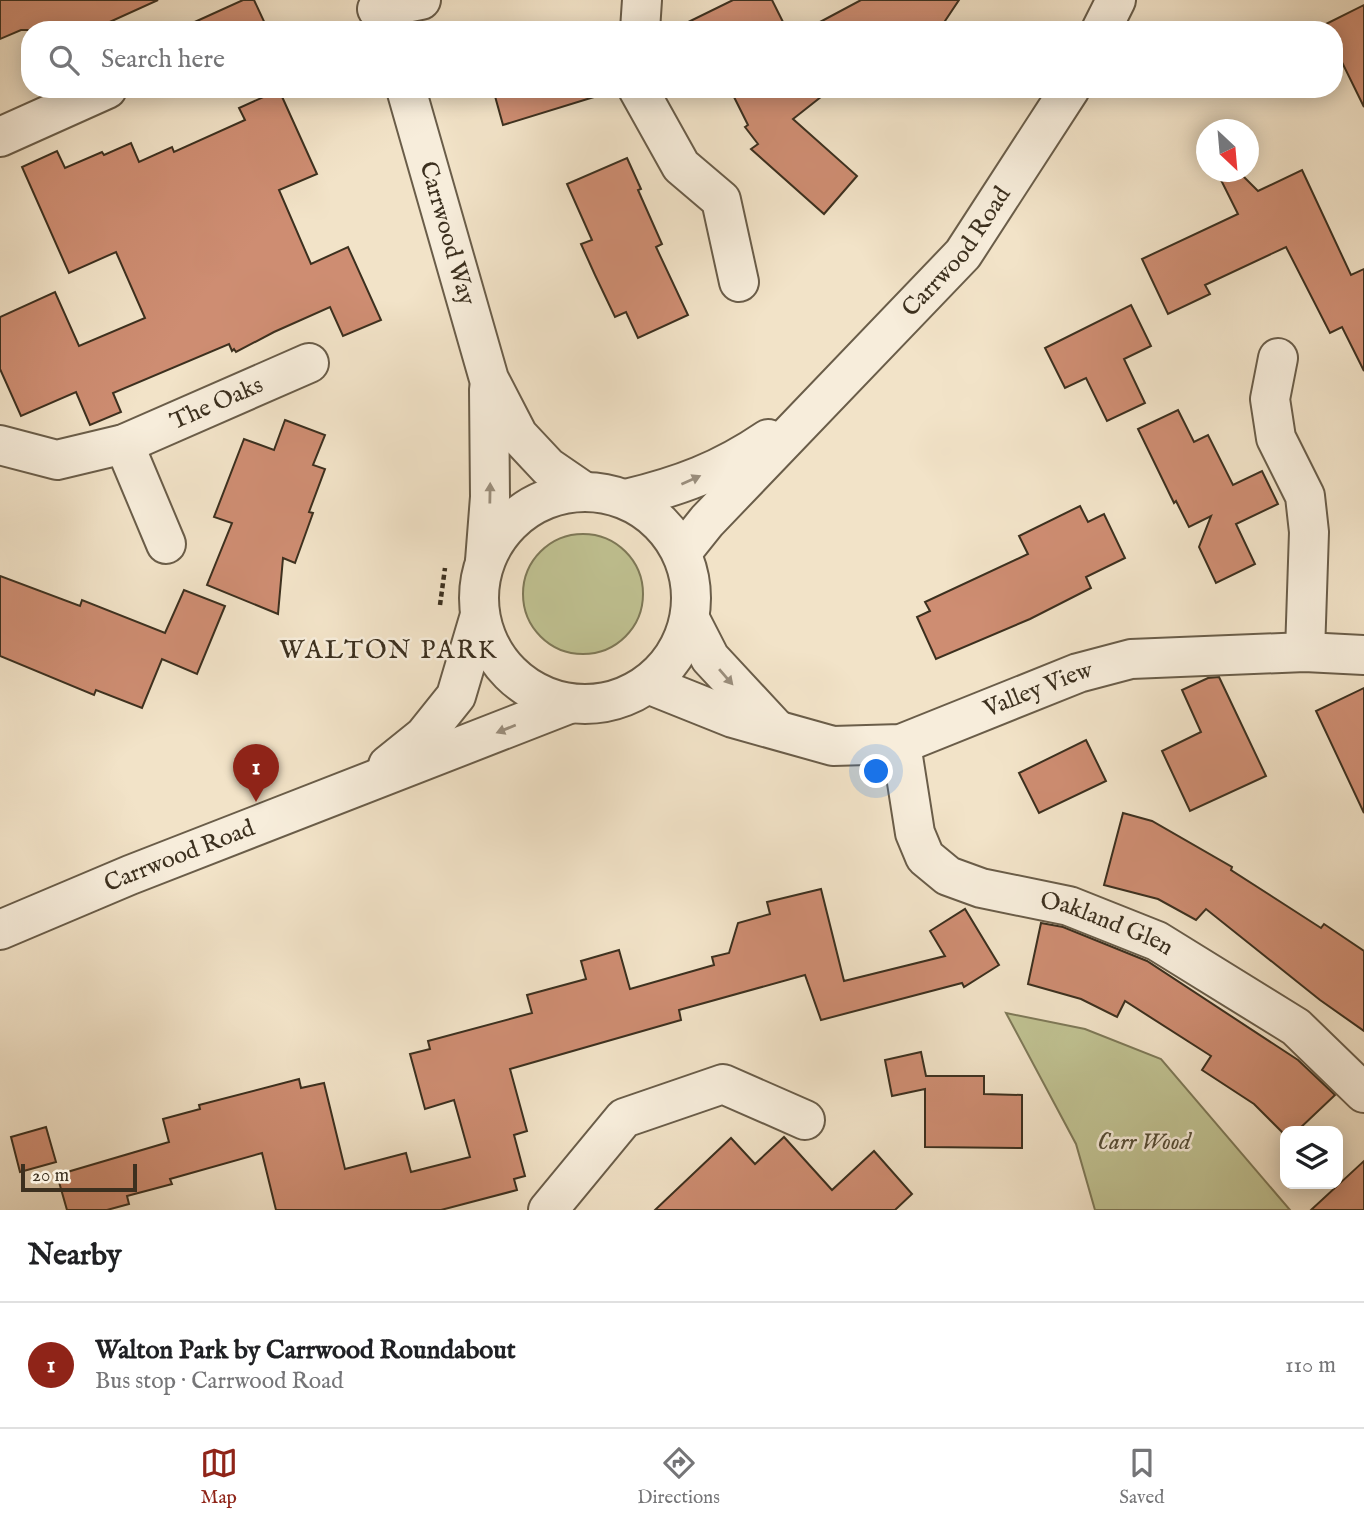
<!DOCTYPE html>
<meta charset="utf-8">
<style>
body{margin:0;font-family:"IM FELL English",serif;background:#f6f6f6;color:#202124}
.controls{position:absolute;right:21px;bottom:21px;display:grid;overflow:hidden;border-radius:14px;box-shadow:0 4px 18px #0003}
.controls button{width:63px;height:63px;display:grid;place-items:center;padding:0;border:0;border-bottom:2px solid #e0e0e0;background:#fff;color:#202124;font:35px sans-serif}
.compass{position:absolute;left:1196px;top:119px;width:63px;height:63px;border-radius:50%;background:#fff;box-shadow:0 4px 18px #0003;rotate:154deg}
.scale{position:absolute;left:21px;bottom:18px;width:116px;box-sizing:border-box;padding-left:7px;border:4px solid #3c301f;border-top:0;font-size:19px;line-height:24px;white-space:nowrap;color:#3c301f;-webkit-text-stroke:5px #f7eddb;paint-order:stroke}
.you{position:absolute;left:877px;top:772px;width:24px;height:24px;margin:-18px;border:5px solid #fff;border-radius:50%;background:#1a73e8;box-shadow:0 0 0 10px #1a73e833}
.badge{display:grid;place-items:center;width:46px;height:46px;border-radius:50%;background:#8f2418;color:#fff;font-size:23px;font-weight:700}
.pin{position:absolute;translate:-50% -58px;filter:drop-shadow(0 2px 4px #0008)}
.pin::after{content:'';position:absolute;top:37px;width:24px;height:21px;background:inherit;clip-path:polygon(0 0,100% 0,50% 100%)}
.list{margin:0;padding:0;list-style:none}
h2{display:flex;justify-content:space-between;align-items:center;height:91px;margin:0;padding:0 28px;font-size:30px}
h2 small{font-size:23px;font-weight:400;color:#757577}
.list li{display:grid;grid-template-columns:46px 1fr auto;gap:21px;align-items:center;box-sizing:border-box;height:126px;padding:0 28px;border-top:2px solid #e0e0e0}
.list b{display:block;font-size:26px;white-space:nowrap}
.list p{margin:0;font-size:23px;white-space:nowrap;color:#757577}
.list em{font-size:23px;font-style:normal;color:#757577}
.icon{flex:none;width:38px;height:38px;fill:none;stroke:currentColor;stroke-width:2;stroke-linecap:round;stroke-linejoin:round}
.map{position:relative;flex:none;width:1364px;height:1210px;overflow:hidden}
.search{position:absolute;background:#fff;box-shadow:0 4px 18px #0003;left:21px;right:21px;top:21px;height:77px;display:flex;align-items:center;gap:18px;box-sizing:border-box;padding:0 24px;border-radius:28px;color:#757577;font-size:26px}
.sheet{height:217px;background:#fff}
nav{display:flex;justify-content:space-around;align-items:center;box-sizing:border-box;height:98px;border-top:2px solid #e0e0e0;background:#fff;font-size:19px;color:#757577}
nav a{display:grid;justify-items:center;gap:4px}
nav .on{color:#8f2418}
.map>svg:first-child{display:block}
.green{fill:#c0c292;stroke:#7e7958;stroke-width:2}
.building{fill:#ce8d72;stroke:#3c301f;stroke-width:2}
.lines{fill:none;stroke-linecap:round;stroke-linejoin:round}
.minor-casing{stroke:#6a5d49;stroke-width:42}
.tertiary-casing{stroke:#6a5d49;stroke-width:42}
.path{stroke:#3c301f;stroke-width:4.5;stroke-dasharray:5 3.5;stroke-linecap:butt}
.minor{stroke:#f7eddb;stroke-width:38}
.tertiary{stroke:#f7eddb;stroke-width:38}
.oneway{fill:#9a8e7d}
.labels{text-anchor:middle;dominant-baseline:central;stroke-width:5;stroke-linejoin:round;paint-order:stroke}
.street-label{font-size:24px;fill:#3c301f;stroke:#f7eddb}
.park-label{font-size:24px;font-style:italic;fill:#564d36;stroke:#f7eddb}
.neighbourhood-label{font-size:26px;letter-spacing:2px;fill:#3c301f;stroke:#f7eddb}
</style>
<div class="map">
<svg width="1364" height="1210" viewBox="0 0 1364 1210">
<rect width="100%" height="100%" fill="#f2e3c8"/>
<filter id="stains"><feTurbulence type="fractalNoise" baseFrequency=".00286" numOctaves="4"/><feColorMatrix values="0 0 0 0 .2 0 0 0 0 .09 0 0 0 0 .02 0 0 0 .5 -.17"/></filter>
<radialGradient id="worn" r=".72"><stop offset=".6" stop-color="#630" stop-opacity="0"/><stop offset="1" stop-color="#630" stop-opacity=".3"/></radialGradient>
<g class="green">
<circle cx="583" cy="594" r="60"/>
<path d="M1006 1013 1085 1029 1161 1059 1290 1210H1095L1076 1144Z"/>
</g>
<g class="building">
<path d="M0 0H158L92 30H21L0 39Z"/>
<path d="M243 0H254L268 30H177Z"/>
<path d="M733 0H772L787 30H672Z"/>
<path d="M861 0H959L939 30H805Z"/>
<path d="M1364 5V107L1334 46V30H1327L1324 25Z"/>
<path d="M493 89H593L594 97 503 125Z"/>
<path d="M730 89H831L793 119 857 176 824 214 751 149 758 144 745 127 748 125Z"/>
<path d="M279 90 317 174 279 190 311 264 348 247 381 320 343 336 330 307 274 332 236 352 234 349 232 351 229 344 113 393 121 412 90 425 76 392 21 416 0 369V317L55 292 79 346 145 318 116 252 69 273 22 167 57 151 65 168 102 152 104 155 131 143 139 162 172 147 174 152 245 120 239 108Z"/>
<path d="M627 158 641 189 638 190 662 244 656 247 688 315 638 338 626 312 615 317 595 275 581 244 592 240 567 184Z"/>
<path d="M1302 170 1351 275 1364 269V371L1342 327 1330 333 1286 247 1205 285 1210 294 1168 314 1142 259 1238 214 1217 172H1239L1258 191Z"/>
<path d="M1131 305 1151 346 1124 359 1145 403 1107 421 1086 378 1065 388 1045 348Z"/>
<path d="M1178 410 1194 442 1208 435 1233 485 1262 471 1278 504 1236 524 1255 564 1216 583 1199 547 1211 516 1189 527 1176 501 1174 503 1138 429Z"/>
<path d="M285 420 325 435 313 465 325 469 309 512 313 513 295 563 283 558 278 614 207 585 232 523 214 517 244 439 274 450Z"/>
<path d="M1080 506 1088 522 1104 514 1125 558 1086 577 1091 588 1030 619 936 659 917 617 930 611 925 602 1028 554 1019 536Z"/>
<path d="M0 576 80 606 82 600 165 633 184 590 225 606 197 674 162 659 142 708 96 690 94 695 0 656Z"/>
<path d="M1219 677 1266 776 1190 811 1162 751 1201 732 1182 690 1208 678Z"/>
<path d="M1364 688V813L1316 711Z"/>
<path d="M1086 740 1106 781 1039 813 1019 773Z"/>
<path d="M1123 813 1152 821 1232 867 1231 870 1321 928 1324 924 1364 951V1031L1320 1000 1206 909 1196 920 1158 899 1104 885Z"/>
<path d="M821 889 844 981 945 956 930 931 965 909 999 965 964 987 962 983 821 1020 805 975 679 1010 681 1020 510 1069 527 1131 514 1135 525 1176 514 1179 517 1190 441 1210H276L262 1153 170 1179 172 1184 127 1196 129 1204 107 1210H67L57 1175 169 1142 163 1119 200 1109 199 1105 299 1079 301 1088 324 1083 345 1169 406 1153 411 1172 470 1157 454 1100 425 1109 410 1054 430 1049 428 1041 532 1013 527 995 586 979 581 961 619 950 630 989 714 965 712 957 729 953 738 923 770 914 767 902Z"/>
<path d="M1041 923 1063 927 1147 961 1298 1060 1335 1095 1297 1131H1285V1135L1254 1104 1202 1070 1211 1056 1125 1001 1117 1017 1081 999 1028 984Z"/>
<path d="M921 1052 926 1076H984V1094L1022 1095V1148L925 1147V1089L892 1096 885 1060Z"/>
<path d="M46 1127 56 1162 20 1172 11 1137Z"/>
<path d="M784 1137 832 1190 874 1151 912 1194 895 1210H655L731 1138 755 1164Z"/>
<path d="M1364 1161V1210H1311Z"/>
</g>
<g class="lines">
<g class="minor-casing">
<g id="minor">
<path d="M377 9 421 0"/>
<path d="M640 30 642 0"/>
<path id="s1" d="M406 89 489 379 518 435 548 467 583 491"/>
<path d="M638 89 681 166 721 200 739 282"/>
<path d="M0 137 107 89"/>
<path d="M1278 358 1270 399 1276 438 1305 496 1309 532 1305 652"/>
<path d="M124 444 166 544"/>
<path id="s2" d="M0 445 57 460 124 444 309 363"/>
<path d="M485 561 490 497 489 389"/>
<path d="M690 619 710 658 776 729"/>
<path id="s3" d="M648 684 733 718 833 746 901 744 1078 673 1131 659 1305 652 1364 655"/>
<path id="s4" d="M901 744 915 833 925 857 948 876 981 888 1069 906 1157 941 1296 1027 1364 1093"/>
<path d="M548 1210 624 1118 723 1084 805 1120"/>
</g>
</g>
<g class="tertiary-casing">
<g id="tertiary">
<path d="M1101 30 1116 0"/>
<circle cx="585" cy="598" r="106"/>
<path d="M626 499C680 486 721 471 768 439"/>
<path id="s5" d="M683 551 707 521 963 254 1070 89"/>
<path d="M388 765 424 736 456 696 480 615"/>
<path id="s6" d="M0 930 130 875 569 704"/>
</g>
</g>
<path class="path" d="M440 605 445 568"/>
<use href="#minor" class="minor"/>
<use href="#tertiary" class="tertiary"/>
</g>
<defs><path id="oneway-solid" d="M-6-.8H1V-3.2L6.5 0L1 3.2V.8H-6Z" transform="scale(1.75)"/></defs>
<g class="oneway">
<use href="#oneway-solid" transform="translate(691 480) rotate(-24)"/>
<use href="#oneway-solid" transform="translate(490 493) rotate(-89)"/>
<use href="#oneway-solid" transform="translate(726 677) rotate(49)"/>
<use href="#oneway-solid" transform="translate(506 729) rotate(158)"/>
</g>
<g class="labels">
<g class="street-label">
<text stroke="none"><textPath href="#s1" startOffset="150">Carrwood Way</textPath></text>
<text stroke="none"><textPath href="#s5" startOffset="406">Carrwood Road</textPath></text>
<text stroke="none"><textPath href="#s2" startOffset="229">The Oaks</textPath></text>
<text stroke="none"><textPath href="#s3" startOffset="411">Valley View</textPath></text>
<text stroke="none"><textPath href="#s6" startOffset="194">Carrwood Road</textPath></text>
<text stroke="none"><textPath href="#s4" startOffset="312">Oakland Glen</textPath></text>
</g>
<g class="park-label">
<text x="1144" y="1142">Carr Wood</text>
</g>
<g class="neighbourhood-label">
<text x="389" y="650">WALTON PARK</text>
</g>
</g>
<rect width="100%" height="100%" filter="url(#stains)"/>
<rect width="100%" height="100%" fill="url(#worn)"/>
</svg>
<div class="controls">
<button><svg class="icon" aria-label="layers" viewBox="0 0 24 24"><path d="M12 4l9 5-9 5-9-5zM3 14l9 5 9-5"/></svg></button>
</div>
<svg class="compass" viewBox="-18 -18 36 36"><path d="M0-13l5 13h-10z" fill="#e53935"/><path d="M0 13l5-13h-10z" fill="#757577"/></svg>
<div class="scale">20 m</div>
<div class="you"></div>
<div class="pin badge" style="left:256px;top:802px">1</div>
<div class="search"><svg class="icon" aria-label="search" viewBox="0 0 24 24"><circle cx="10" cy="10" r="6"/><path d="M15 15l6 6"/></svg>Search here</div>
</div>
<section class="sheet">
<h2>Nearby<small></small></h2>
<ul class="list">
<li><span class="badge">1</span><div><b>Walton Park by Carrwood Roundabout</b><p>Bus stop · Carrwood Road</p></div><em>110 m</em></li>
</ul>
</section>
<nav>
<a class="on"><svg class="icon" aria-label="map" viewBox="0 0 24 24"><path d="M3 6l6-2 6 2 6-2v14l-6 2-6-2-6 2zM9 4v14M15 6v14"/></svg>Map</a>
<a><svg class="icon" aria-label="directions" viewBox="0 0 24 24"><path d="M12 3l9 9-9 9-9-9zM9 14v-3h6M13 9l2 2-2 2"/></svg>Directions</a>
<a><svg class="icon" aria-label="saved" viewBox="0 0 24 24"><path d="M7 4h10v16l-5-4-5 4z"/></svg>Saved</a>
</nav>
